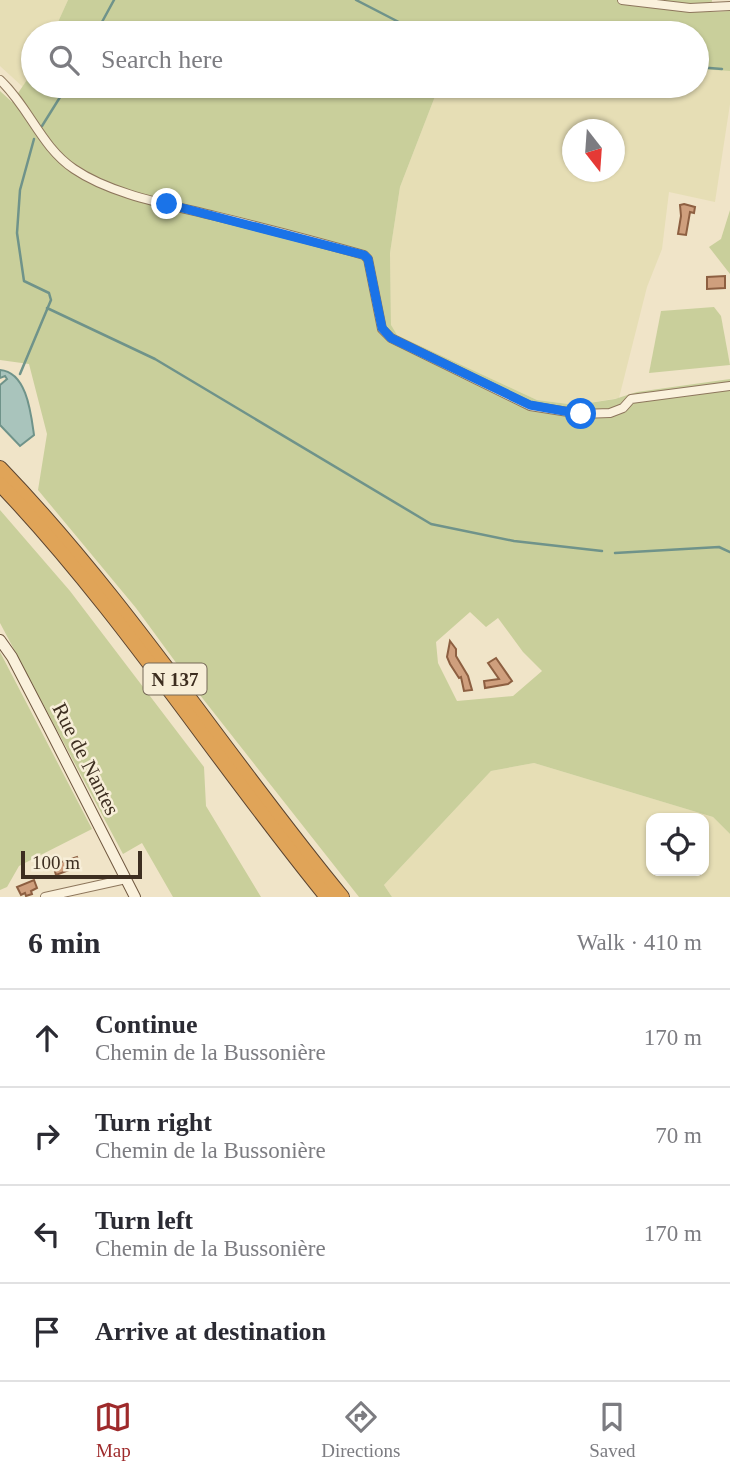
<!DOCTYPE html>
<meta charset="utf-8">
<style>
body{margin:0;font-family:Georgia,serif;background:#f2f2f3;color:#2b2b33}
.controls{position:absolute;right:21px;bottom:21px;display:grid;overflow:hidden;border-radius:14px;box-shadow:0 2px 5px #0004}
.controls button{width:63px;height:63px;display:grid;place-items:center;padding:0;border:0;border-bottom:2px solid #e1e1e2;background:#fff;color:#2b2b33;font:35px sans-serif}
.compass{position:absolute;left:562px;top:119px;width:63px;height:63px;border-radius:50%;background:#fff;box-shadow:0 2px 5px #0004;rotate:163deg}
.scale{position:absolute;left:21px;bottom:18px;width:121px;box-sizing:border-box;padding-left:7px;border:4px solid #3d2e20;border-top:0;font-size:19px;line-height:24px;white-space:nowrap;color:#3d2e20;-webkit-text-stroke:5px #f7eed8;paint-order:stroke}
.stop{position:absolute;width:21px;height:21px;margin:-16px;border:5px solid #1a73e8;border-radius:50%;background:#fff}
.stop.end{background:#1a73e8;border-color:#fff;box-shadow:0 2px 7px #0008}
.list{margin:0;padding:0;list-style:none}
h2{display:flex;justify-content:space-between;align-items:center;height:91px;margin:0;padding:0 28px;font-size:30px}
h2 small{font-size:23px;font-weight:400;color:#7c7c81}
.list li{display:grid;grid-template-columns:46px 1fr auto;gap:21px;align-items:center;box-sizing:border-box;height:98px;padding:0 28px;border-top:2px solid #e1e1e2}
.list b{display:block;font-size:26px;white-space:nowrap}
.list p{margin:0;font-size:23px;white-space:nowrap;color:#7c7c81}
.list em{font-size:23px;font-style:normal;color:#7c7c81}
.icon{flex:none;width:38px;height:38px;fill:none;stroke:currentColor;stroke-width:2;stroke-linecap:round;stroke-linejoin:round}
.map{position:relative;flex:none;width:730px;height:897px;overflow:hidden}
.search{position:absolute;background:#fff;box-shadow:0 2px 5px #0004;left:21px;right:21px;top:21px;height:77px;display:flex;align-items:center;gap:18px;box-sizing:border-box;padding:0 24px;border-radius:38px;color:#7c7c81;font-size:26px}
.sheet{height:483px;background:#fff}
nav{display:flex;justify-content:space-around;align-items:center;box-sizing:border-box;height:98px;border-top:2px solid #e1e1e2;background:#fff;font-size:19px;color:#7c7c81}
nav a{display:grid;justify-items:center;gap:4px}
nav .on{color:#9e2a2b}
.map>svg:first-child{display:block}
.farmland{fill:#e6deb5;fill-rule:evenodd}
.green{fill:#c9cf9b;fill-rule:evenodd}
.water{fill:#a9c4bc;stroke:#6f938a;stroke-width:2}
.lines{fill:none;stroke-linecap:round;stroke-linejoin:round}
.stream{stroke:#6f938a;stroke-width:2.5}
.building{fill:#cf9f7d;stroke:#8d5f41;stroke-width:2}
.street-casing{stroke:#8d765c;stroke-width:10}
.secondary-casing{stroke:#6f573f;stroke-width:12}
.highway-casing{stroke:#5b4430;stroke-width:16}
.street{stroke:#faf1dc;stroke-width:8}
.secondary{stroke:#faf1dc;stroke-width:10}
.highway{stroke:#e0a458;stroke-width:14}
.route{stroke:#1a73e8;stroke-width:9}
.labels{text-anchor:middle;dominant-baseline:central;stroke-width:5;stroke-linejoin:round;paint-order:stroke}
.shield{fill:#f7eed8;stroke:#756857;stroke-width:2}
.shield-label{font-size:19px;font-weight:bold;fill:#3d2e20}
.street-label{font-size:21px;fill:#3d2e20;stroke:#f7eed8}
</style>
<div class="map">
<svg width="730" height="897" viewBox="0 0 730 897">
<rect width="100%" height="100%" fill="#f0e4c8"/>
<g class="farmland">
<path d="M0 0H68L53 33H33V71L23 87 0 66Z"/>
<path d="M697 69 730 71V104L715 202 669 192 662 249 647 287 619 398 576 405 537 400 397 335 391 326 390 253 400 187 439 86H697ZM572 130H614V172H572Z"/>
<path d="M534 763 713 817 730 834V897H392L384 885 491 771ZM651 818H704V871H651Z"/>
</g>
<g class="green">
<path d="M68 0H712L711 12 730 11V71L697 69V33H53Z"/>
<path d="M33 71V86H439L400 187 390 253 391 325 397 335 537 400 576 405 615 399 637 392 730 379V834L713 817 534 763 491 771 384 885 392 897H359L196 690 136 608 38 490 47 434 29 364 0 360V91L12 102ZM470 612 486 627 498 618 523 652 542 671 513 696 457 701 438 663 436 642Z"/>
<path d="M730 210V274L709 247 721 239Z"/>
<path d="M714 307 721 316 730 365 649 373 661 311Z"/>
<path d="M0 510 70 591 204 767 206 806 261 897H173L142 843 123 854 0 623Z"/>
<path d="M0 652 92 829 19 866 7 887 0 890Z"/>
</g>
<path class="water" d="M0 370C27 372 31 414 34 435L20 446 0 425V385L7 379 5 376 0 378Z"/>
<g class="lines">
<g class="stream">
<path d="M356 0 420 33"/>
<path d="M96 33 114 0"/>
<path d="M697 67 722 69"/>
<path d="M42 126 67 86"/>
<path d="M47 308 155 359 431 524 514 541 602 551"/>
<path d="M20 374 51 300 49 293 24 281 17 233 20 190 34 139"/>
<path d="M615 553 719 547 730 552"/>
</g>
</g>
<g class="building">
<path d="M684 204 695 207 694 213 690 212 686 235 678 234 681 216 680 205Z"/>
<path d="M725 276V288L707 289V277Z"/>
<path d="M450 641 456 649V656L468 676 472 690 464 691 461 677 459 678 450 664 447 657Z"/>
<path d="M496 658 512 681 508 684 485 688 484 681 499 679 488 663Z"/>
<path d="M77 857 80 866 56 875 53 865Z"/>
<path d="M34 880 37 888 31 891 32 894 26 896 25 893 21 895 17 887Z"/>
</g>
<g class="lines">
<g class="street-casing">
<g id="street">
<path d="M622 0 690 8 730 6"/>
<path d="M0 80C29 107 41 147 74 169 112 195 171 205 215 216 265 228 315 241 364 255L368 259 382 329 391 338 530 406 581 414 610 413 623 408 631 399 730 386"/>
<path d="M45 897 126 879"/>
</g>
</g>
<g class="secondary-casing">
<path id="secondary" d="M0 640 12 657 50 730 135 897"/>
</g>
<g class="highway-casing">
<g id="highway">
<path d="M0 468C127 600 226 756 342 897"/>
<path d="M0 484C121 611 216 761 327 897"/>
</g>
</g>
<use href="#street" class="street"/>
<use href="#secondary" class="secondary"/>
<use href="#highway" class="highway"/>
</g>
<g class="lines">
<path class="route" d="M167 204 364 255 368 259 382 328 391 338 530 405 581 414"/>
</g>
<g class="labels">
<rect class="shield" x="143.5" y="663.5" width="63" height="31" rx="5"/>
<g class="shield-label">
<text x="175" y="679">N 137</text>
</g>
<g class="street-label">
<text transform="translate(86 759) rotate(63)">Rue de Nantes</text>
</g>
</g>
</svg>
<div class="controls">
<button><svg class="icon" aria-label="locate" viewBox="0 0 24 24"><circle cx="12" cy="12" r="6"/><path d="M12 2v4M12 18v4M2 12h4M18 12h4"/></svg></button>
</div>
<svg class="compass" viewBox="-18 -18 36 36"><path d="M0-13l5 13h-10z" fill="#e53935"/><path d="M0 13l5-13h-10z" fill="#7c7c81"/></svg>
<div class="scale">100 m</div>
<div class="stop" style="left:581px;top:414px"></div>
<div class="stop end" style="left:167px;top:204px"></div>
<div class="search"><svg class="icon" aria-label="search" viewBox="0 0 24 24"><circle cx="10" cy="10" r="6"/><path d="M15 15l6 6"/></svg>Search here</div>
</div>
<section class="sheet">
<h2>6 min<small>Walk · 410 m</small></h2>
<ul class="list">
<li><svg class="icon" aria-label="ahead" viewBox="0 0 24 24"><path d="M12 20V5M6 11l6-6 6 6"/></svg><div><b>Continue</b><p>Chemin de la Bussonière</p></div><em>170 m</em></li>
<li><svg class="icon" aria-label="right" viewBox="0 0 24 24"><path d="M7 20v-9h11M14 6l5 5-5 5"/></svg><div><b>Turn right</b><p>Chemin de la Bussonière</p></div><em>70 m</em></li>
<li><svg class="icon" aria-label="left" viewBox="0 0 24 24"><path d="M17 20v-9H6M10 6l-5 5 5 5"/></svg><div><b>Turn left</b><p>Chemin de la Bussonière</p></div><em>170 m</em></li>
<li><svg class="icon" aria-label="arrive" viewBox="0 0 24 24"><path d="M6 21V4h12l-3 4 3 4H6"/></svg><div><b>Arrive at destination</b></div></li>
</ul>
</section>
<nav>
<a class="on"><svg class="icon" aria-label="map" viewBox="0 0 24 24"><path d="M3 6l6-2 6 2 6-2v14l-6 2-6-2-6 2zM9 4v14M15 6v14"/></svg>Map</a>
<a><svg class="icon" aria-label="directions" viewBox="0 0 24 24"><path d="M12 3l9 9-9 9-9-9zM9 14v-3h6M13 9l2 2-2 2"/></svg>Directions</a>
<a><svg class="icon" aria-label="saved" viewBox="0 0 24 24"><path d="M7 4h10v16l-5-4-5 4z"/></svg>Saved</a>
</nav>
